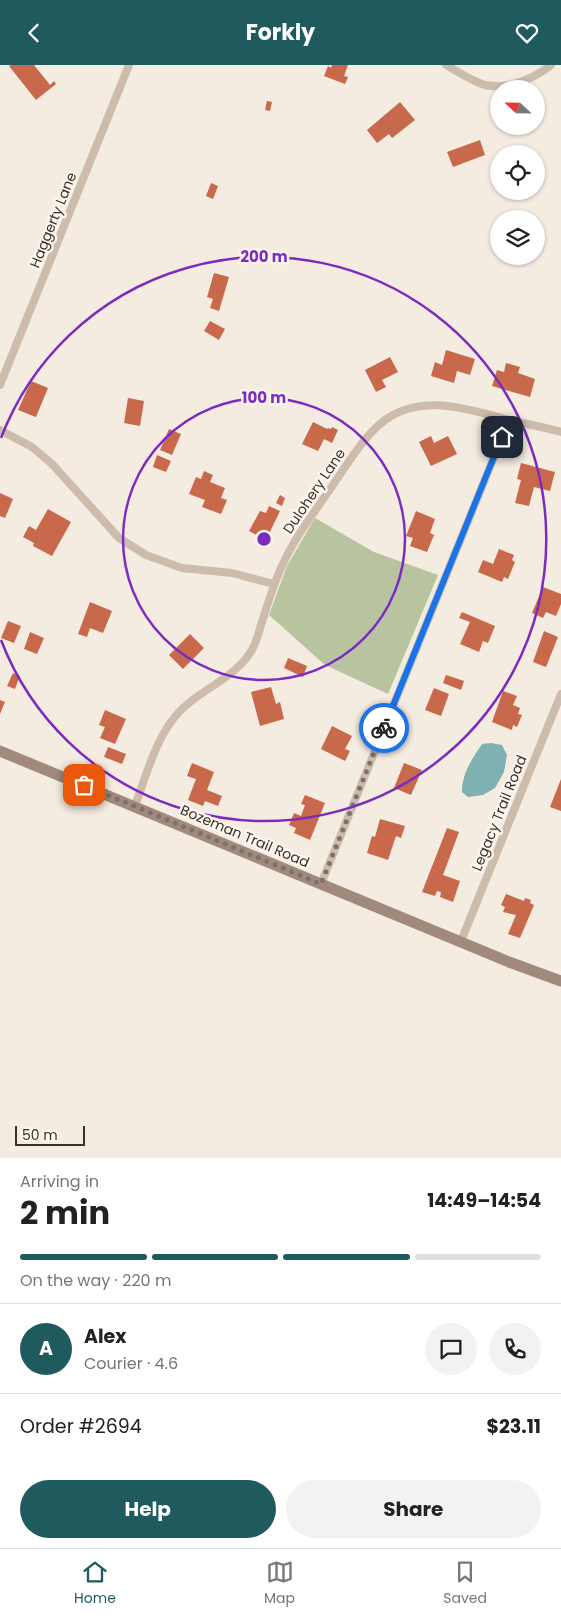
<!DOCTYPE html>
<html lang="en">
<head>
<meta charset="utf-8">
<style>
	:root { --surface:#fff; --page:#f2f2f2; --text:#222; --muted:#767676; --line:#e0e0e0; --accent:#1f5a5e }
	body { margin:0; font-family:Poppins,sans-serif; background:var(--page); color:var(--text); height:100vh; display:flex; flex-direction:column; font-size:19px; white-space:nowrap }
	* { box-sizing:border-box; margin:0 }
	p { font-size:16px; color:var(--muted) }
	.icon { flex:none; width:28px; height:28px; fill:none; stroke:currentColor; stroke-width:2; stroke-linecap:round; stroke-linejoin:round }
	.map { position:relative; height:1093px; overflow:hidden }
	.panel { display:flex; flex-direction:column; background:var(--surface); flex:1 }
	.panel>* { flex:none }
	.needle { width:32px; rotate:292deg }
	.buttons { position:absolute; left:490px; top:15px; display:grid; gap:10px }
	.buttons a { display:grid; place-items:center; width:55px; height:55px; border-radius:50%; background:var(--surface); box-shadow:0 1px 4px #0004; font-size:25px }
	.scale { position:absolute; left:15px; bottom:12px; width:70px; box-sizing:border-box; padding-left:5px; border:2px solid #3b302b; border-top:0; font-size:14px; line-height:18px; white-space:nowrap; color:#3b302b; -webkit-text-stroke:4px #fbf5ee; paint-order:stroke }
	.pin { position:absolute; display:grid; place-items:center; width:42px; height:42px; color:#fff; margin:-21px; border-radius:10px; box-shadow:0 2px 8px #0006 }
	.courier { position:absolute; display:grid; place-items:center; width:50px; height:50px; margin:-25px; border:4px solid #1a73e8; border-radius:50%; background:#fff; color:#222; box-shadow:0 1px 6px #0007 }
	.summary em { font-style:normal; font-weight:700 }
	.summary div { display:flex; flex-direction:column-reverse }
	.summary { display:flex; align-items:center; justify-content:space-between; height:85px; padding:0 20px }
	h1 { font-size:32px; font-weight:700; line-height:38px }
	.bar { display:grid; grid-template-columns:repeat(4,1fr); gap:8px 5px; align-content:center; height:60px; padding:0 20px }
	.bar i { height:6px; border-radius:4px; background:var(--line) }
	.bar .selected { background:var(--accent) }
	.bar p { grid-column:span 4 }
	.line { display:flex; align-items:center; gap:12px; padding:0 20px; border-top:1px solid var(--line) }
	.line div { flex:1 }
	.round { display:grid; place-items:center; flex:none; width:52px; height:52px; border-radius:26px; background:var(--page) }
	.cta { display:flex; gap:10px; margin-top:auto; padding:10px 20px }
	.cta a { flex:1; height:58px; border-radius:30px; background:var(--accent); color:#fff; font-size:20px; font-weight:700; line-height:58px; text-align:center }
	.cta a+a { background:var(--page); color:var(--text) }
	header { display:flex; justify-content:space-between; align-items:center; height:65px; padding:0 20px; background:var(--accent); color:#fff; font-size:22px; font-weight:700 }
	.tabs { display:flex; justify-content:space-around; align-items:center; height:70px; border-top:1px solid var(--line); background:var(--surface); font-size:14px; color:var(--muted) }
	.tabs a { display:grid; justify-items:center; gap:2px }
	.tabs .selected { color:var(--accent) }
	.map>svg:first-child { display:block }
	.green { fill:#b8c4a0 }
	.water { fill:#7fb0b2 }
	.building { fill:#c8694b }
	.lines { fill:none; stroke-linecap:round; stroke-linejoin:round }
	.street { stroke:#cdbbac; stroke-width:8 }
	.secondary { stroke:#a18a7d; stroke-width:11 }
	.done { stroke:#7c716b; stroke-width:5; stroke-dasharray:0 9 }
	.route { stroke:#1a73e8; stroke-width:6 }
	.ring { fill:none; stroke:#7b2cbf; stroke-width:2.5 }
	.labels { text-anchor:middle; stroke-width:5; stroke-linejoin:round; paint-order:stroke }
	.street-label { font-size:14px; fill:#3b302b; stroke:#fbf5ee }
	.centre { fill:#7b2cbf; stroke:#fbf5ee; stroke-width:2.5 }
	.ring-label { font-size:15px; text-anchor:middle; font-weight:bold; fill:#7b2cbf; stroke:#fbf5ee; stroke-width:5; stroke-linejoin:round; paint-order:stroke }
</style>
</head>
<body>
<header><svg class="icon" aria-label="back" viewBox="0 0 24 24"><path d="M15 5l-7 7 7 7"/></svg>Forkly<svg class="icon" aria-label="heart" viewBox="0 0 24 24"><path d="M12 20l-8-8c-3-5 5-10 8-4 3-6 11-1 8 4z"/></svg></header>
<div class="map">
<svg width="561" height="1093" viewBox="0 0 561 1093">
	<rect width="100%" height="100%" fill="#f4ebe1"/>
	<!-- green -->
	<path class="green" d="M315 453 374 487 438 510 388 629 325 600 269 550 287 501Z"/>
	<!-- water -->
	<path class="water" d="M491 678 502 680 507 690 504 707 495 723 483 730 468 732 462 727C462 708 472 694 482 679Z"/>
	<!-- building -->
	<g class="building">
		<path d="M11 0H34L50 20 54 16 56 19 36 35 9 1Z"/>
		<path d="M332 0H348L344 11 348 12 345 19 324 11 328 1 331 3Z"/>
		<path d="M267 36 272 37 270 46 265 45Z"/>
		<path d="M400 37 415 55 392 73 389 69 377 78 367 65Z"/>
		<path d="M480 75 485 90 453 102 447 87Z"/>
		<path d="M211 118 218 121 213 134 206 131Z"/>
		<path d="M214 208 229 212 219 246 210 243 213 234 207 232Z"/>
		<path d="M210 256 225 264 219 275 204 266Z"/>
		<path d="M446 285 475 294 470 310 457 306 454 318 431 311 435 297 442 300Z"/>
		<path d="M390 292 398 307 382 315 386 322 376 327 365 305Z"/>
		<path d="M506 298 520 302 518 308 535 314 530 332 492 321 497 305 504 307Z"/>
		<path d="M31 316 48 323 36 352 18 345Z"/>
		<path d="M128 333 144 336 140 361 124 358Z"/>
		<path d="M313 357 327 364 328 363 331 364 332 362 338 365 332 378 324 374 318 386 302 379Z"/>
		<path d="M169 364 181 369 172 390 160 385Z"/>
		<path d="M431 371 434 378 448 371 457 389 431 401 419 377Z"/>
		<path d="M157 390 171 396 166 407 153 402Z"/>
		<path d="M521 398 555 407 550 426 534 422 529 441 515 438 521 415 517 414Z"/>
		<path d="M204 406 213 410 210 417 225 423 221 433 227 435 221 449 202 442 205 435 189 429 196 412 201 414Z"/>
		<path d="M0 428 13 434 5 453 0 451Z"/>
		<path d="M280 430 285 433 282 441 276 438Z"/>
		<path d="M269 441 280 446 266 475 249 466 260 446 266 448Z"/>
		<path d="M48 444 71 457 52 491 33 481 34 478 23 472 29 461 36 465Z"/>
		<path d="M416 446 435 454 430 468 434 470 427 487 410 481 413 473 406 471Z"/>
		<path d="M499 484 514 490 512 495 515 497 508 514 504 512 502 517 478 507 483 495 493 499Z"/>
		<path d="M543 522 561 529V539L556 551 546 547 543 553 532 548Z"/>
		<path d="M90 537 112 546 103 568 90 563 87 572 78 569Z"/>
		<path d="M462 547 495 561 488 578 483 576 479 587 460 579 470 557 459 553Z"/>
		<path d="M8 556 21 561 14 578 1 573Z"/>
		<path d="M544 566 558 572 546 602 533 597Z"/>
		<path d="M30 567 44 573 37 589 24 584Z"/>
		<path d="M190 569 204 583 183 604 169 590Z"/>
		<path d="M288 593 307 601 303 612 284 603Z"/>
		<path d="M13 608 20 611 15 624 7 621Z"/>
		<path d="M446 610 464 616 461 625 443 618Z"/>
		<path d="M271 622 276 639 280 637 284 654 260 661 251 627Z"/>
		<path d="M434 623 449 629 441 651 425 645Z"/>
		<path d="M503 626 517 631 513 640 520 643 518 649 522 650 517 662 513 660 512 665 492 657Z"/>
		<path d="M0 635 5 637 0 649Z"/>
		<path d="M105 645 126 654 115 679 100 673 105 662 99 660Z"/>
		<path d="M332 661 352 671 345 684 350 686 345 696 321 684Z"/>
		<path d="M108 682 126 689 122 699 104 692Z"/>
		<path d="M192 698 214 707 207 725 222 731 218 741 205 736 203 741 188 735 196 714 187 711Z"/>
		<path d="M404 698 422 705 411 730 394 723Z"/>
		<path d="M561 714V746L550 742Z"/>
		<path d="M305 730 325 738 310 775 294 768 296 763 289 760 294 748 301 751 305 740 301 739Z"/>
		<path d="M380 754 405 761 401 773 396 771 388 795 367 788 372 771 375 772Z"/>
		<path d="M447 763 459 767 443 810 460 816 453 837 440 832 441 827 437 826 435 831 422 827Z"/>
		<path d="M506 829 524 836 525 833 531 835 530 838 534 840 520 873 508 869 516 850 503 847 505 842 501 840Z"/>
	</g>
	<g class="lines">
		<!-- street -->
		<g class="street">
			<path d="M446 0C459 7 471 16 485 20 508 25 533 14 551 0"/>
			<path d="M0 320 129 0"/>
			<path d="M0 365 32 382 52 399 119 473 146 490 182 503 232 508 274 519"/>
			<path d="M135 741C146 711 157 669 180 646 201 624 233 614 250 588 256 580 258 570 261 560 267 541 273 521 281 503 295 471 316 445 335 417 350 395 364 371 385 355 422 328 469 344 509 355 526 359 544 362 561 367"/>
			<path d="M321 819 509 355"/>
			<path d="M461 876 561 629"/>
		</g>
		<!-- secondary -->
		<path class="secondary" d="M0 686 509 897 561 916"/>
	</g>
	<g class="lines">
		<!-- done -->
		<path class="done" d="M84 720 321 819 384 663"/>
		<!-- route -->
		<path class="route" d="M384 663 502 372"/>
	</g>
	<!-- distance rings -->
	<g class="ring">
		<circle cx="264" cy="474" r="141"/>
		<path d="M1 373A282 282 0 1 1 1 575"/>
	</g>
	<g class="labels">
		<!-- street labels -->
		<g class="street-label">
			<text transform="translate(53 155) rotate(-68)" y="5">Haggerty Lane</text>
			<text transform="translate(314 426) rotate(-56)" y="5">Dulohery Lane</text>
			<text transform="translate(499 748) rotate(-68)" y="5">Legacy Trail Road</text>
			<text transform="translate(245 771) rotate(23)" y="5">Bozeman Trail Road</text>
		</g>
	</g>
	<circle cx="264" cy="474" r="8" class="centre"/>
	<g class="ring-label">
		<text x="264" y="197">200 m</text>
		<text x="264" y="338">100 m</text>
	</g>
</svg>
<div class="buttons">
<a><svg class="needle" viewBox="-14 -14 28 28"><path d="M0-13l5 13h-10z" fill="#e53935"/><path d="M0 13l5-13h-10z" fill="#767676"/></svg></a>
<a><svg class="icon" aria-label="locate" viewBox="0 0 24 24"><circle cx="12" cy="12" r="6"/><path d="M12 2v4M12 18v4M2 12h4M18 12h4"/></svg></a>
<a><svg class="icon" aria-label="layers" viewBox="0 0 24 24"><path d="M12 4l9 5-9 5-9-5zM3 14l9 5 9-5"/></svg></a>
</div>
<div class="scale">50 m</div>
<div class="pin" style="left:84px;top:720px;background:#ea580c"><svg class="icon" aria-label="bag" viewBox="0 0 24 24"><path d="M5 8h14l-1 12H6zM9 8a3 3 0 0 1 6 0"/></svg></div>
<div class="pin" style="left:502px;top:372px;background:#1f2937"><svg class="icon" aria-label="home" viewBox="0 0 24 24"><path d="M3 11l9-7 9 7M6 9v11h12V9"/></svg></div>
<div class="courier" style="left:384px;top:663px"><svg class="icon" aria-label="bike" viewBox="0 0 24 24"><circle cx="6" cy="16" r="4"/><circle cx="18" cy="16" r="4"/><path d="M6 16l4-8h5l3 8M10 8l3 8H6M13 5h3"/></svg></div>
</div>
<section class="panel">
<div class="summary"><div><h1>2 min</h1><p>Arriving in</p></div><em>14:49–14:54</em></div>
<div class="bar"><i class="selected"></i><i class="selected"></i><i class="selected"></i><i></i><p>On the way · 220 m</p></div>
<div class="line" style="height:90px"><b class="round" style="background:var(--accent);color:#fff">A</b><div><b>Alex</b><p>Courier · 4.6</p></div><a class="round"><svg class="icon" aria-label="chat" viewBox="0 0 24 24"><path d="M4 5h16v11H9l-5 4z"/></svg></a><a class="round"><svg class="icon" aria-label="phone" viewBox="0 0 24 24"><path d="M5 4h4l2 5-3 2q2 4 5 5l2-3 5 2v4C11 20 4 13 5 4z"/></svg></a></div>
<div class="line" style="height:65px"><div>Order #2694</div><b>$23.11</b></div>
<div class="cta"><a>Help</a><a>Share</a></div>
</section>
<nav class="tabs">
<a class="selected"><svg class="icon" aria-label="home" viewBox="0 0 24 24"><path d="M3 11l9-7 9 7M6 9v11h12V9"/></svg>Home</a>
<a><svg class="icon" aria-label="map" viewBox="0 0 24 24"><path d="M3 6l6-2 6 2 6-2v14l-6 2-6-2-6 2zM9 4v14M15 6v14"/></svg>Map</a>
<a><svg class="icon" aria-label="saved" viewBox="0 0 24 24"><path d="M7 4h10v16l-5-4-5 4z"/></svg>Saved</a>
</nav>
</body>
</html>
